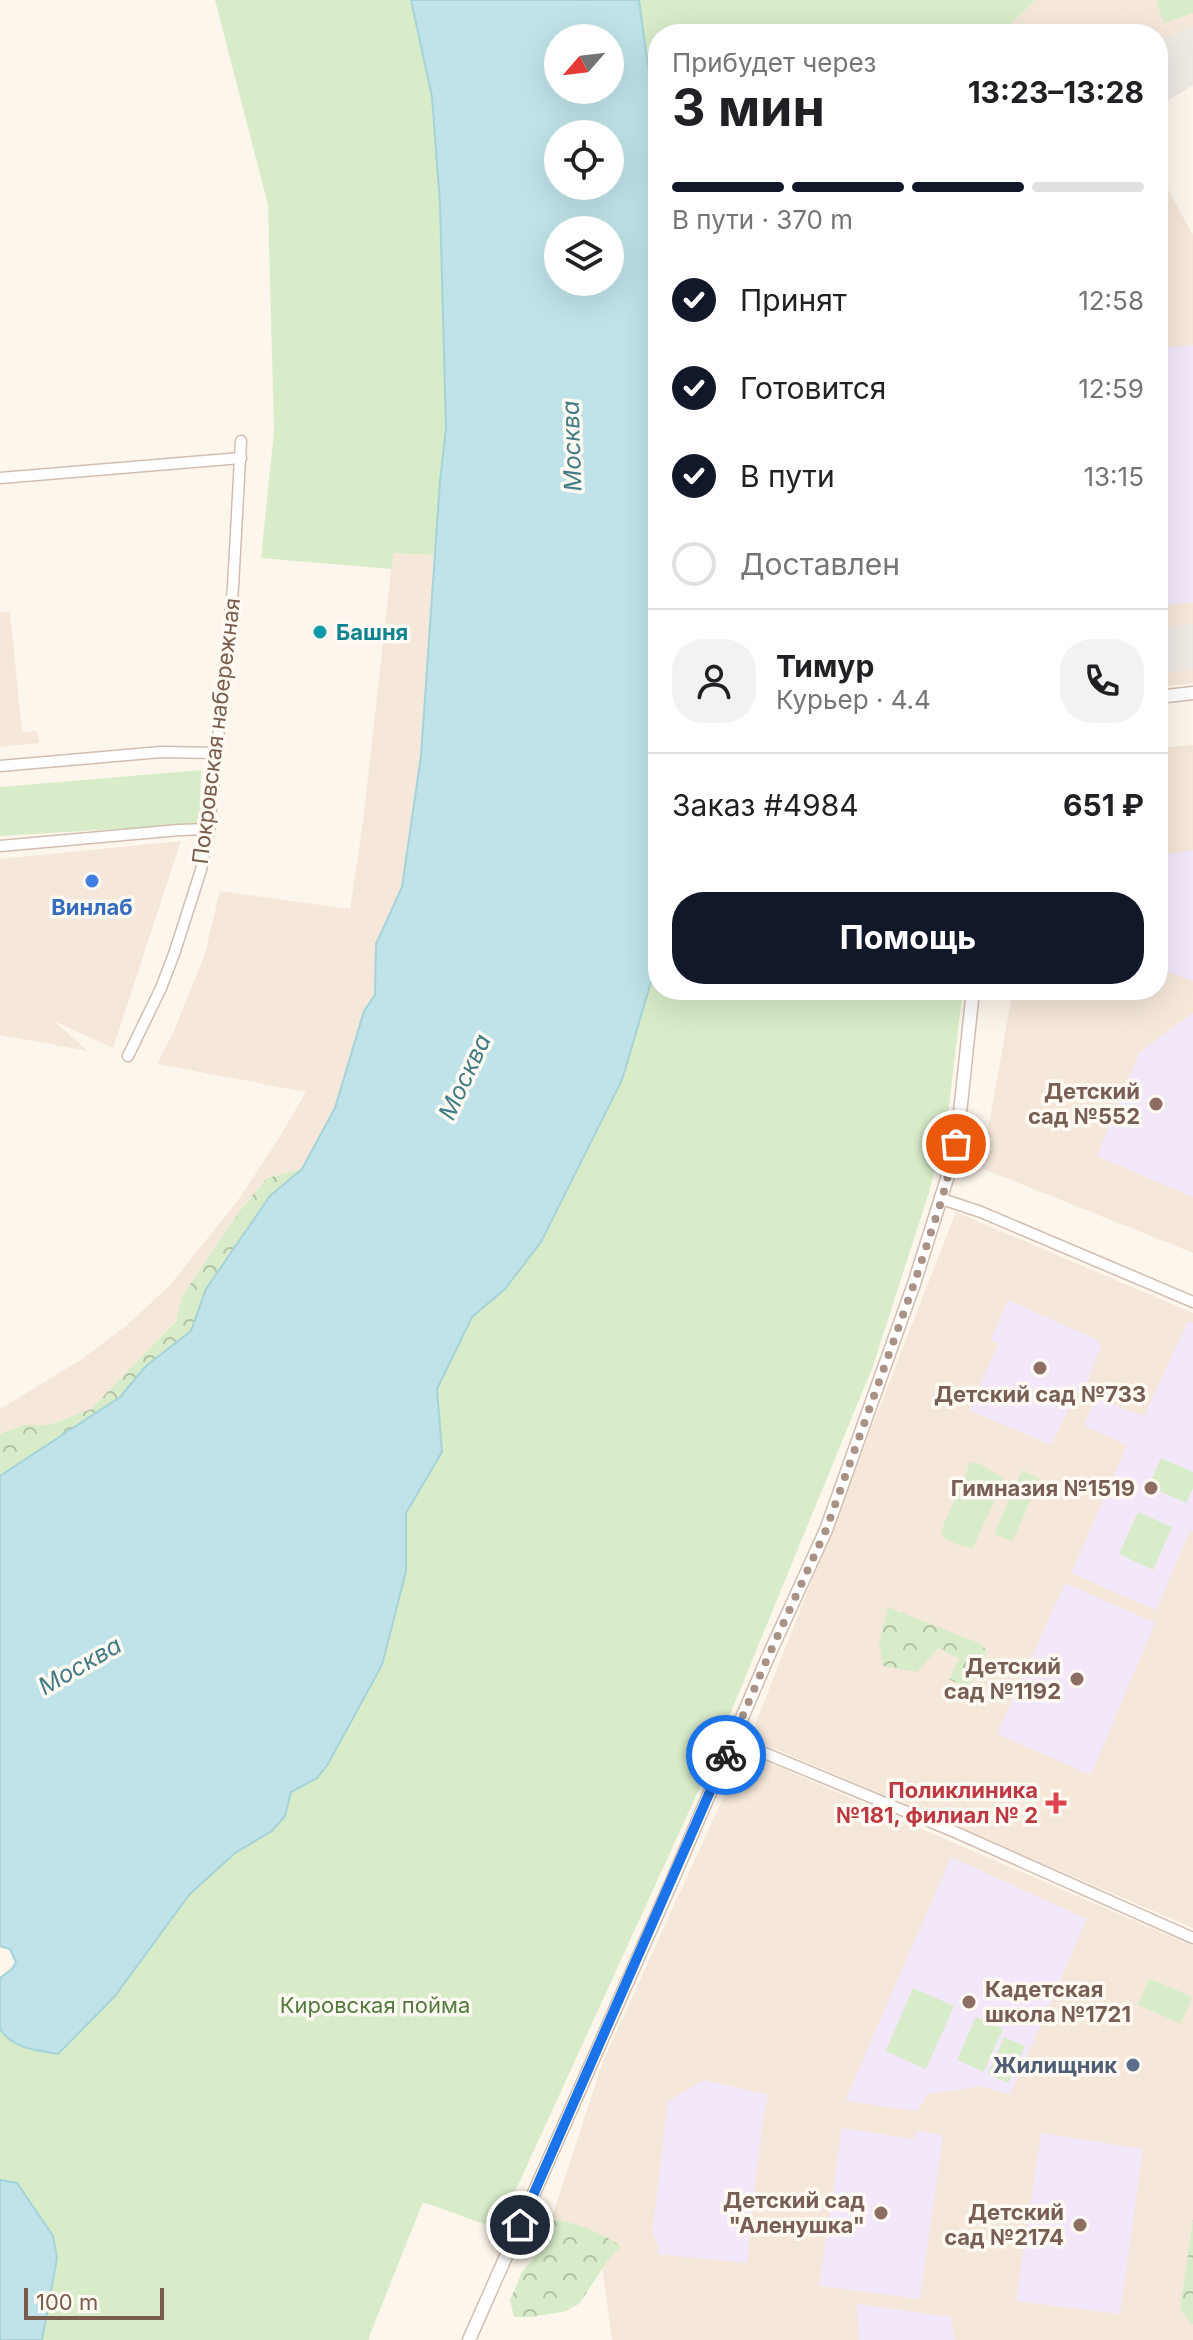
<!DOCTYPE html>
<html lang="ru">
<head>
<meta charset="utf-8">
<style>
	:root { --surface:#fff; --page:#f2f2f2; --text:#202124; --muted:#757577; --line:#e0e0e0; --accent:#111827 }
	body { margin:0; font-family:Inter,sans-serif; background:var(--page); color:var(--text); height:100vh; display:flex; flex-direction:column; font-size:30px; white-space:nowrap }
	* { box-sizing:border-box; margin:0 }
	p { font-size:26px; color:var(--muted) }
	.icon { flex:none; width:44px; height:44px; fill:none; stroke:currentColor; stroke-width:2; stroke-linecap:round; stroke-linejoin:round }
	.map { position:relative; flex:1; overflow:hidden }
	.side { position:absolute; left:648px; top:24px; width:520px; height:976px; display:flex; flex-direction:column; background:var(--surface); border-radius:32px; box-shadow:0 8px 32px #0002 }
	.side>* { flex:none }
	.needle { width:52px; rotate:242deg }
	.tools { position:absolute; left:544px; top:24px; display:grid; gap:16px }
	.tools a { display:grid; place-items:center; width:80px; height:80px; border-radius:50%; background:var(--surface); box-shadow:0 8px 32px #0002; font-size:40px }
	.scale { position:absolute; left:24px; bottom:20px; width:140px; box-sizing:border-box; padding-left:8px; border:4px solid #7a5c4d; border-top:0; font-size:22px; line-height:28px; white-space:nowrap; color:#7a5c4d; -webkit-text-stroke:6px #fffaf3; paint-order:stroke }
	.pin { position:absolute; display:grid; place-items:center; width:68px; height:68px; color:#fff; margin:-34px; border:4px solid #fff; border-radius:50%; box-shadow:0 2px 8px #0007 }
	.courier { position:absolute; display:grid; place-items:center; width:80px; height:80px; margin:-40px; border:6px solid #1a73e8; border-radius:50%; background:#fff; color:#222; box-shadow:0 2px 10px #0007 }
	.head em { font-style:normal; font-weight:700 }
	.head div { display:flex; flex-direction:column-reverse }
	.head { display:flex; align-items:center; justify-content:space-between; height:136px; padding:0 24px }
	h1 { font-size:52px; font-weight:700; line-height:60px }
	.bar { display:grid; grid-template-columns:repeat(4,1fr); gap:12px 8px; align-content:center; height:96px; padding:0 24px }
	.bar i { height:10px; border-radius:6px; background:var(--line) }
	.bar .current { background:var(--accent) }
	.bar p { grid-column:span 4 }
	.line { display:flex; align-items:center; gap:20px; padding:0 24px; border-top:2px solid var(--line) }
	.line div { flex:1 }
	.round { display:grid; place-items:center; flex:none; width:84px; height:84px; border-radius:32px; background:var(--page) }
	ol { padding:0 24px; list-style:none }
	li { display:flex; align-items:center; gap:24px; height:88px }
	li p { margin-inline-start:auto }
	li .icon { padding:8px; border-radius:50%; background:var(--accent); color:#fff; stroke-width:4 }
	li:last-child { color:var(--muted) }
	li i { width:44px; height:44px; border:4px solid var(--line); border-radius:50% }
	.primary-button { display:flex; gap:16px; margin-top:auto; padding:16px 24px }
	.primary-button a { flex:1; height:92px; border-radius:32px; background:var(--accent); color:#fff; font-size:32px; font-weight:700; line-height:92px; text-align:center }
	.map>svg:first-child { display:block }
	.residential { fill:#f5e8da }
	.industrial { fill:#efe9e4 }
	.education { fill:#f3e8fa }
	.forest { fill:url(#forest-crowns) }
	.park { fill:#d8ecc9 }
	.water { fill:#bfe3e8; stroke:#a5d3da; stroke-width:2; fill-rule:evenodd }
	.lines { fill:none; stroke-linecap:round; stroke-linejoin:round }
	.minor-casing { stroke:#d1beb0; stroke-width:13 }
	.tertiary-casing { stroke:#d1beb0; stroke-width:15 }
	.minor { stroke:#fff; stroke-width:10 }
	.tertiary { stroke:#fff; stroke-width:12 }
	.done { stroke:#a89285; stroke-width:8; stroke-dasharray:0 14.4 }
	.route { stroke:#1a73e8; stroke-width:10 }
	.culture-dot { fill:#0f9aa8; stroke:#fffaf3; stroke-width:3 }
	.shop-dot { fill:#3f7fe0; stroke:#fffaf3; stroke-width:3 }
	.education-dot { fill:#8d6e63; stroke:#fffaf3; stroke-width:3 }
	.health-dot { fill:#e0444e; stroke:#fffaf3; stroke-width:3 }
	.service-dot { fill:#5c6f8a; stroke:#fffaf3; stroke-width:3 }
	.labels { text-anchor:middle; stroke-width:7; stroke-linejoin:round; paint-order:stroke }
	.culture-label { font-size:22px; font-weight:bold; fill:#0d838f; stroke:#fffaf3; text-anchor:start }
	.street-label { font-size:22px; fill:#7a5c4d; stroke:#fffaf3 }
	.shop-label { font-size:22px; font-weight:bold; fill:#366cbe; stroke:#fffaf3 }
	.education-label { font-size:22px; font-weight:bold; fill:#785e54; stroke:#fffaf3; text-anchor:end }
	.health-label { font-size:22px; font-weight:bold; fill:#be3a42; stroke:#fffaf3; text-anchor:end }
	.park-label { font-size:22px; fill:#537a41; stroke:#fffaf3 }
	.service-label { font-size:22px; font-weight:bold; fill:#4e5e75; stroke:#fffaf3; text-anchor:end }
	.water-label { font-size:24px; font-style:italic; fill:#437c86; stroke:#fffaf3 }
</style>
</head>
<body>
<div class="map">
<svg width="1193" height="2340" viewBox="0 0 1193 2340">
	<defs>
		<pattern id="forest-crowns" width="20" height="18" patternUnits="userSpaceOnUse" patternTransform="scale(2)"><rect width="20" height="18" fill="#d8ecc9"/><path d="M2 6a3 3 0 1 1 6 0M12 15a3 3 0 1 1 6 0" fill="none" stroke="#b4c2a5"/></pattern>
	</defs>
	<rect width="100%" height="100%" fill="#fdf6ec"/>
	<!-- residential -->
	<g class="residential">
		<path d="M1035 0H1193V26L1158 41V34H1000Z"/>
		<path d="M1158 172 1193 235V683L1158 687Z"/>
		<path d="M393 553 435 555 421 756 402 887 376 944 375 995 364 1011 335 1108 301 1169 267 1178 242 1208 182 1296 176 1321 91 1409 49 1425H23L0 1434V1409L79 1361 126 1326 170 1285 239 1199 279 1138 306 1092 157 1064 173 1033 204 957 220 891 350 909 363 822Z"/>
		<path d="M10 611 22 732 37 731 39 743 0 747V612Z"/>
		<path d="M1193 745V1253L981 1168 1013 990H1158V748Z"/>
		<path d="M181 841 113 1048 54 1021 88 1051 0 1035V859Z"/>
		<path d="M956 1212 1193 1313V1928L750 1738Z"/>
		<path d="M744 1752 1193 1946V2340H612L600 2252 551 2220 603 2061Z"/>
	</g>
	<!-- industrial -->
	<g class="industrial">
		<path d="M1193 26V85L1158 107V41Z"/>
		<path d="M1193 624V670L1168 672 1164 627Z"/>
	</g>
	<!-- education -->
	<g class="education">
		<path d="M1193 345V602L1158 606V348Z"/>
		<path d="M1193 850V981L1161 969 1158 856Z"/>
		<path d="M1193 1013V1197L1097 1156 1139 1053Z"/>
		<path d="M1008 1300 1097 1340 1101 1346 1084 1390 1078 1391 1051 1445 969 1410 998 1344 991 1339Z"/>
		<path d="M1188 1321 1193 1323V1531H1190L1156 1610 1071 1573 1127 1445 1087 1427 1085 1423 1095 1398 1144 1416Z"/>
		<path d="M1065 1583 1155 1623 1091 1775 997 1734Z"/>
		<path d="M951 1857 1087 1919 1010 2095 982 2086 928 2094 917 2111 845 2101Z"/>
		<path d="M704 2080 768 2095 764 2113 753 2200 747 2263 658 2254V2244L652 2234 668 2101Z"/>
		<path d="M842 2128 914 2139 917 2130 943 2136 920 2299 819 2286Z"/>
		<path d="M1041 2133 1143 2149 1120 2314 1016 2301Z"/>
		<path d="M857 2304 951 2317 955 2340H859Z"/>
	</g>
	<!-- forest -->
	<g class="forest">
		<path d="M301 1169 270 1196 206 1289 191 1331 146 1366 120 1397 0 1476V1434L23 1425H49L91 1409 176 1321 182 1296 242 1208 267 1178Z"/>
		<path d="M888 1607 981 1644 986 1650 985 1664 967 1689 949 1679 959 1659 938 1648 917 1672 883 1666 879 1642Z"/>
		<path d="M547 2219C574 2221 598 2231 621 2246L608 2260 579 2304 563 2312 530 2317H514L510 2300 522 2272 547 2243Z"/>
		<path d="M1193 2219V2325L1180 2309Z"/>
	</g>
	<!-- park -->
	<g class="park">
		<path d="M215 0H411L432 97 440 204 446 428 435 555 394 553 391 569 261 558 274 431 268 205Z"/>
		<path d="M639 0H1035L1000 34H658V139Z"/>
		<path d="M1158 0H1193V13L1165 23 1156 3Z"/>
		<path d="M201 770 200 824 0 836V787Z"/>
		<path d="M658 946V990H963L948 1114 930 1189 873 1366 701 1785 498 2229 423 2202 368 2340H42L57 2258 53 2236 17 2183 0 2180V2029L4 2035 115 1996 189 1895 235 1853 272 1831 285 1816 291 1792 317 1778 406 1571V1513L441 1452 437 1389 472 1317 505 1289 541 1242 622 1080 656 965Z"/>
		<path d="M1161 1458 1193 1472V1488L1186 1503 1149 1486Z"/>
		<path d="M970 1463H978L1002 1477V1485L972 1549 946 1540 941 1531Z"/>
		<path d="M1022 1470 1040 1479 1012 1542 994 1534Z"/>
		<path d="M1138 1512 1172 1527 1153 1570 1119 1554Z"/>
		<path d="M1149 1978 1192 1997 1181 2024 1138 2005Z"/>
		<path d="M913 1988 954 2006 926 2069 886 2051Z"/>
		<path d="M976 2017 1003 2029 984 2072 957 2060Z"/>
		<path d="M1004 2037 1025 2046 1008 2083 988 2074Z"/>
	</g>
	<!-- water -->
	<g class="water">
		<path d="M411 0H639L658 139V946L656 965 622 1080 541 1242 505 1289 472 1317 437 1389 442 1452 406 1513V1571L382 1665 328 1764 317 1778 291 1792 285 1816 272 1831 235 1853 189 1895 115 1996 58 2054C36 2050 13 2049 0 2029V1978L12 1969 16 1962 10 1949 0 1946V1476L120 1397 146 1366 191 1331 206 1289 270 1196 302 1169 335 1108 364 1011 375 995 376 944 402 887 421 756 440 481 446 428 440 204 432 97ZM558 38H610V90H558ZM558 134H610V186H558ZM558 230H610V282H558Z"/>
		<path d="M0 2180 17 2183 53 2236 57 2258 42 2340H0Z"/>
	</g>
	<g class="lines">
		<defs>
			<g id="minor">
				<path d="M0 478 241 458"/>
				<path d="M0 766 161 752 216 753"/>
				<path d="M0 846 179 830 209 829"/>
				<path d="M128 1056 161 988 174 954 201 870 209 829 233 587 241 441"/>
				<path d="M942 1199 981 1212 1193 1302"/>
				<path d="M733 1740 955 1832 1193 1938"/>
			</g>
			<g id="tertiary">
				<path d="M1158 697 1193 693"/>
				<path d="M469 2340 672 1881 768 1657 826 1530 914 1284 950 1169 960 1113 973 990"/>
			</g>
		</defs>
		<!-- minor casing -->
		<use href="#minor" class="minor-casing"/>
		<!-- tertiary casing -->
		<use href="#tertiary" class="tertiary-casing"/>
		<!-- minor -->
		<use href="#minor" class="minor"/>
		<!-- tertiary -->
		<use href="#tertiary" class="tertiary"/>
	</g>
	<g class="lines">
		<!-- done -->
		<path class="done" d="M726 1755 768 1657 826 1530 914 1284 942 1199 956 1144"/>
		<!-- route -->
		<path class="route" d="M520 2225 726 1755"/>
	</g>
	<!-- markers -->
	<circle class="culture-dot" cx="320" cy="632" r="8"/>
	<circle class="shop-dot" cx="92" cy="881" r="8"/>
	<g class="education-dot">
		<circle cx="1156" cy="1104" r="8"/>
		<circle cx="1040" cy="1368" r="8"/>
		<circle cx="1151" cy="1488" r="8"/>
		<circle cx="1077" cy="1679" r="8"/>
		<circle cx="969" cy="2002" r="8"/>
		<circle cx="881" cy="2213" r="8"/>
		<circle cx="1080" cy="2225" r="8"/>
	</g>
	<path class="health-dot" d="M1052 1791h8v8h8v8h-8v8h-8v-8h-8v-8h8z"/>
	<circle class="service-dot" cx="1133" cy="2065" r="8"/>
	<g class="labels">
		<!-- culture labels -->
		<g class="culture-label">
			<text x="336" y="640">Башня</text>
		</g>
		<!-- street labels -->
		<g class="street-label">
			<text transform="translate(216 731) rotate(-83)" y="8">Покровская набережная</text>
		</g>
		<!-- shop labels -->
		<g class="shop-label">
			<text x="92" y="915">Винлаб</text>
		</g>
		<!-- education labels -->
		<g class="education-label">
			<text x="1140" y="1099">Детский<tspan x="1140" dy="25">сад №552</tspan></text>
			<text x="1040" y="1402" text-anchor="middle">Детский сад №733</text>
			<text x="1135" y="1496">Гимназия №1519</text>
			<text x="1061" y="1674">Детский<tspan x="1061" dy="25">сад №1192</tspan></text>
			<text x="985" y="1997" text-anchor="start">Кадетская<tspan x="985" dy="25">школа №1721</tspan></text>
			<text x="865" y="2208">Детский сад<tspan x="865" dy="25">"Аленушка"</tspan></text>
			<text x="1064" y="2220">Детский<tspan x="1064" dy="25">сад №2174</tspan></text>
		</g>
		<!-- health labels -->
		<g class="health-label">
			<text x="1038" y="1798">Поликлиника<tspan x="1038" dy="25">№181, филиал № 2</tspan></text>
		</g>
		<!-- park labels -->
		<g class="park-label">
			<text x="375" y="2013">Кировская пойма</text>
		</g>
		<!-- service labels -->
		<g class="service-label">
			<text x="1117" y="2073">Жилищник</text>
		</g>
		<!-- water labels -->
		<g class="water-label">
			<text transform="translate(572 446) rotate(-92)" y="8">Москва</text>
			<text transform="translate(465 1077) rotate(-65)" y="8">Москва</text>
			<text transform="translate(80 1666) rotate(-30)" y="8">Москва</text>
		</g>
	</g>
</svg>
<div class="tools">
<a><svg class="needle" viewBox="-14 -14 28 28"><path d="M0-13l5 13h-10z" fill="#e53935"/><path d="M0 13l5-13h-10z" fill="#757577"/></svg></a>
<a><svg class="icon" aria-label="locate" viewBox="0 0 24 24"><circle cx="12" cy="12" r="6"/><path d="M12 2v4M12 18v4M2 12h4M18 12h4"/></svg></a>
<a><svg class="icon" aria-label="layers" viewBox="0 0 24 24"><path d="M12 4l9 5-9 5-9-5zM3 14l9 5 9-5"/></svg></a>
</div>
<div class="scale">100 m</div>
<div class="pin" style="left:956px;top:1144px;background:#ea580c"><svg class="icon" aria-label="bag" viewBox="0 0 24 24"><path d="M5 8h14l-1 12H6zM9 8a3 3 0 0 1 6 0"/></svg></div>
<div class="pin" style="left:520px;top:2225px;background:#1f2937"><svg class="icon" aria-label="home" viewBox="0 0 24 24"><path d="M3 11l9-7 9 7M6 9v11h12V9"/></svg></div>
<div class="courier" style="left:726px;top:1755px"><svg class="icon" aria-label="bike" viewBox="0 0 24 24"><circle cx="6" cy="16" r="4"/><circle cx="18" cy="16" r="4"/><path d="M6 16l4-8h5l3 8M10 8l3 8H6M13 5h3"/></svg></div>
<section class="side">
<div class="head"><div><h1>3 мин</h1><p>Прибудет через</p></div><em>13:23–13:28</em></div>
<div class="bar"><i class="current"></i><i class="current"></i><i class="current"></i><i></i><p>В пути · 370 m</p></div>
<ol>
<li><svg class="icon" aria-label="check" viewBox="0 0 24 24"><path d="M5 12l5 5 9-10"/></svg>Принят<p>12:58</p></li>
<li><svg class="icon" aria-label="check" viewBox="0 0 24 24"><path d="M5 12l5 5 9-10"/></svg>Готовится<p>12:59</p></li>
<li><svg class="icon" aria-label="check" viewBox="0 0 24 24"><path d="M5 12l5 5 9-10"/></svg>В пути<p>13:15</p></li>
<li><i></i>Доставлен</li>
</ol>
<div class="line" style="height:144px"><a class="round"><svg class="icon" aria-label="person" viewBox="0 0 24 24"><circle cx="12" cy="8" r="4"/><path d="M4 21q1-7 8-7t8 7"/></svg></a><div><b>Тимур</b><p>Курьер · 4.4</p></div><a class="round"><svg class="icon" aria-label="phone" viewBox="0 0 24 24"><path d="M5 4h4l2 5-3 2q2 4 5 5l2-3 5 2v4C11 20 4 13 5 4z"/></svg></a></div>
<div class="line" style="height:104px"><div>Заказ #4984</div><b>651 ₽</b></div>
<div class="primary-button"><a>Помощь</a></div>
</section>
</div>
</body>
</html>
